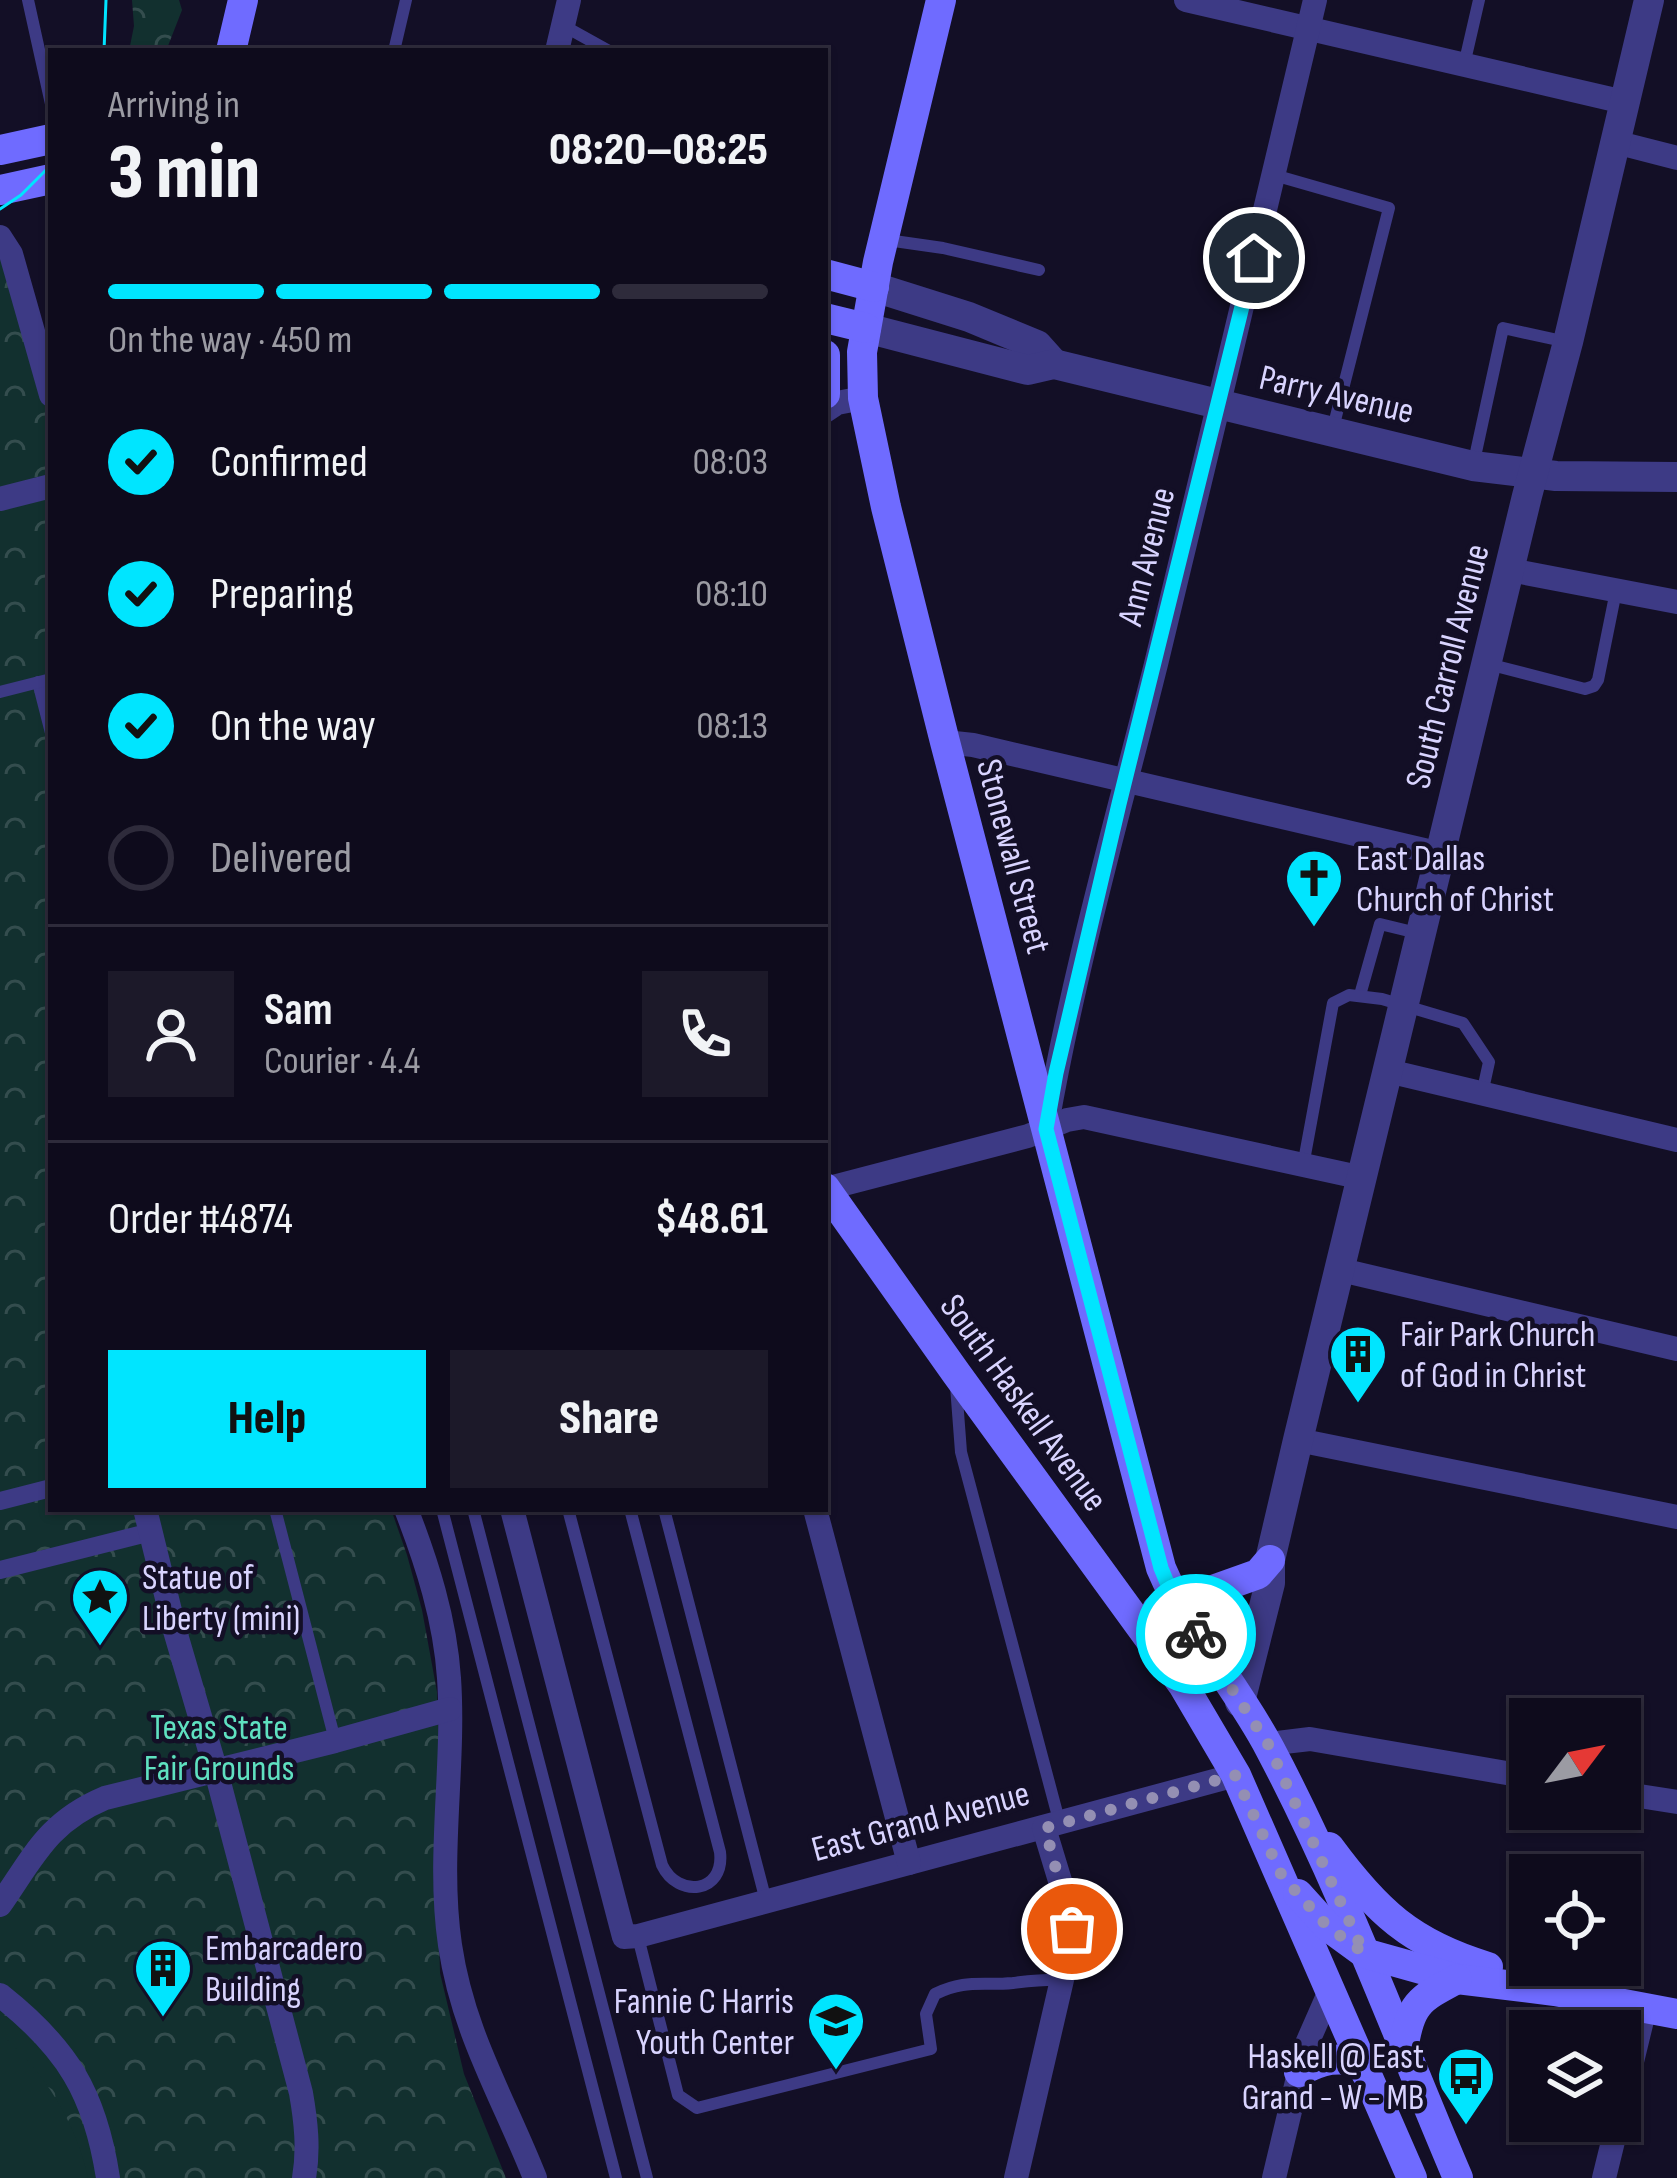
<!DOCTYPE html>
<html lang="en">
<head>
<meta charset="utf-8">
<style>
	:root { --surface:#0e0b1c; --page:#1c1929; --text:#f1f3f6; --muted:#9b9ba3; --line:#2e2b3b; --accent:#00e5ff }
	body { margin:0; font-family:"Sofia Sans Condensed",sans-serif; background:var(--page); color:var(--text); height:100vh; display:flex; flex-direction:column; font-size:45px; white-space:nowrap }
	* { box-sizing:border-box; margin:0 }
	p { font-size:39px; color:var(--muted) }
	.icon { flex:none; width:66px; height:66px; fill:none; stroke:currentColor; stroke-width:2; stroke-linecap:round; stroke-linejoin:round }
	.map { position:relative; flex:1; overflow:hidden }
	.drawer { position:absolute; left:48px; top:48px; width:780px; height:1464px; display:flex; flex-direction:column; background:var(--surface); border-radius:0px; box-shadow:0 3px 9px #0004,0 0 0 3px var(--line) }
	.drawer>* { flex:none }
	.needle { width:78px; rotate:58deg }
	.buttons { position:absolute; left:1509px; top:1698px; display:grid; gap:24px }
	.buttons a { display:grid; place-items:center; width:132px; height:132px; border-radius:0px; background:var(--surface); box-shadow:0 3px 9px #0004,0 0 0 3px var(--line); font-size:60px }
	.pin { position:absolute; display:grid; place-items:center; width:102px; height:102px; color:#fff; margin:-51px; border:6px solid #fff; border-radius:50%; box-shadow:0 3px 12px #0007 }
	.courier { position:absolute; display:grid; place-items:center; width:120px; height:120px; margin:-60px; border:9px solid #00e5ff; border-radius:50%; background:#fff; color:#222; box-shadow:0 3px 15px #0007 }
	.summary em { font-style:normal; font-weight:800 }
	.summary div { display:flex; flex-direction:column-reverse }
	.summary { display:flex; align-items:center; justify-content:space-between; height:204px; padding:0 60px }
	h1 { font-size:78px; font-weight:800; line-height:90px }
	.bar { display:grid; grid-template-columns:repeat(4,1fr); gap:18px 12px; align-content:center; height:144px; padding:0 60px }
	.bar i { height:15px; border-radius:9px; background:var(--line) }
	.bar .active { background:var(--accent) }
	.bar p { grid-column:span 4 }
	.line { display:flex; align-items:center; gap:30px; padding:0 60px; border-top:3px solid var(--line) }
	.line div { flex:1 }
	.round { display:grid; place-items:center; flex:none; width:126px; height:126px; border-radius:0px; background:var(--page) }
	ol { padding:0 60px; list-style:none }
	li { display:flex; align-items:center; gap:36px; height:132px }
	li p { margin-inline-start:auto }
	li .icon { padding:12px; border-radius:50%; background:var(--accent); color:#111; stroke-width:4 }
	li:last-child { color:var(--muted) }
	li i { width:66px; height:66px; border:6px solid var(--line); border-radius:50% }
	.primary-button { display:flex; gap:24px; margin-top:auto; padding:24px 60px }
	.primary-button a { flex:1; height:138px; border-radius:0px; background:var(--accent); color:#111; font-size:48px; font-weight:800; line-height:138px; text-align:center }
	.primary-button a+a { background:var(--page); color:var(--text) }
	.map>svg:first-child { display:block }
	.forest { fill:url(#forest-crowns) }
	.pitch { fill:#12302f }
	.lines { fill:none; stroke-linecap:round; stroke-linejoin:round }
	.service { stroke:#3d3a85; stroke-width:12 }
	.pedestrian { stroke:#3d3a85; stroke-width:18 }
	.minor { stroke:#3d3a85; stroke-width:24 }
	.tertiary { stroke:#3d3a85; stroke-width:30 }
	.secondary { stroke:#6f6bff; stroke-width:30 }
	.tram { stroke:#00e5ff; stroke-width:3 }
	.done { stroke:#948fb3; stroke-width:12; stroke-dasharray:0 21.6 }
	.route { stroke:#00e5ff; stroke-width:15 }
	.labels { text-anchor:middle; stroke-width:9; stroke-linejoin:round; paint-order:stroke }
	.street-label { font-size:36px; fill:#d9d4ff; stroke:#130f26 }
	.poi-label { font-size:36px; fill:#d9d4ff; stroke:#130f26; text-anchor:start }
	.park-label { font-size:36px; fill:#5fe0c0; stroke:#130f26 }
</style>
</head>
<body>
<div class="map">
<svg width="1677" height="2178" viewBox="0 0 1677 2178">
	<defs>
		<pattern id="forest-crowns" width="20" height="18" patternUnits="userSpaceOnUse" patternTransform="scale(3)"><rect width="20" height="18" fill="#12302f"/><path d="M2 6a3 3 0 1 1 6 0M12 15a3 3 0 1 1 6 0" fill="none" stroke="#344d4e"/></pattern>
	</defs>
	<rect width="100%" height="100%" fill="#130f26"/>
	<!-- forest -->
	<g class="forest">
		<path d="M132 0H179L182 10 166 51H129L134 26Z"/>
		<path d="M3 259 51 426V1509H391L407 1555 422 1610 437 1692 439 1746 436 1840 440 1973 464 2074 506 2178H0V260Z"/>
	</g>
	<!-- pitch -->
	<path class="pitch" d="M0 2034C44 2070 76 2123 88 2178H0Z"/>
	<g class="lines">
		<!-- service -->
		<g class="service">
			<path d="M28 0 51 104"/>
			<path d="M564 26 609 51"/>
			<path d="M394 51 406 0"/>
			<path d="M1464 65 1479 0"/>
			<path d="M1274 175 1389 208 1332 432"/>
			<path d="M887 240 943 248 1039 270"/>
			<path d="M1473 466 1503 328 1567 342"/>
			<path d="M1488 664 1585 689 1594 686 1598 680 1616 591"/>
			<path d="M38 682 51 733"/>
			<path d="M0 692 51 679"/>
			<path d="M1360 995 1380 924 1417 933"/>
			<path d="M51 1144V1165"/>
			<path d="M1303 1166 1333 1003 1349 995 1382 999 1463 1023 1489 1062 1482 1094"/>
			<path d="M956 1386 961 1452 1060 1824"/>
			<path d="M275 1509 335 1740"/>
			<path d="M442 1509 616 2178"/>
			<path d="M473 1509 647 2178"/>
			<path d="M568 1509 662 1865C678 1899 725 1893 720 1852L630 1509"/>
			<path d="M664 1509 766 1901"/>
			<path d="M638 1937 678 2095 697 2108 931 2049 926 2014 935 1994C966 1979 981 1986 1013 1983 1030 1981 1045 1979 1063 1980"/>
		</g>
		<!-- pedestrian -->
		<g class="pedestrian">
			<path d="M0 1501 51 1488"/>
			<path d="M0 1570 151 1532"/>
		</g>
		<!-- minor -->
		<g class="minor">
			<path d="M1186 0 1624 102"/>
			<path d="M557 51 569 0"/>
			<path d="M1615 142 1677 158"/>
			<path d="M0 237 11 254 51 395"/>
			<path d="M825 411 837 403 863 398"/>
			<path d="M0 499 51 486"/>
			<path d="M1510 570 1677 602"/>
			<path d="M945 742 973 745 1441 854"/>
			<path d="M1388 1071 1677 1140"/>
			<path d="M1047 1124C1074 969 1118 816 1156 664 1210 443 1262 221 1315 0"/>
			<path d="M825 1189 1028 1136 1067 1120 1084 1117 1363 1178"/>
			<path d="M1341 1270 1677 1349"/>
			<path d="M1298 1440 1677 1517"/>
			<path d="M145 1509 175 1631 216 1771 301 2093C306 2122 309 2149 304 2178"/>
			<path d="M406 1509C427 1563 445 1619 449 1678 455 1766 437 1857 450 1945 463 2033 503 2097 535 2178"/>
			<path d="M512 1509 624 1937 638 1936 1236 1775"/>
			<path d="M815 1509 909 1863"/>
			<path d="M1268 1744 1310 1739 1530 1777"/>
			<path d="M1620 1793 1677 1802"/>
			<path d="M0 1905C34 1856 48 1822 105 1798L335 1741 450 1709"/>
			<path d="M0 1995C67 2048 95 2093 108 2178"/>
			<path d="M1620 2111 1645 2008"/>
			<path d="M1016 2178 1071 1941V1917L1044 1828"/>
			<path d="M1274 2178 1305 2048 1330 1991"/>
			<path d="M1604 2178 1618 2121"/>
		</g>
		<!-- tertiary -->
		<g class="tertiary">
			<path d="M874 287 969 317 1037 345 1054 364"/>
			<path d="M866 328 1028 370 1054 364 1473 466 1556 476 1677 477"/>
			<path d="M1240 1702 1270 1583V1560L1298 1440 1527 496 1568 342 1649 0"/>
		</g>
		<!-- secondary -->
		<g class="secondary">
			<path d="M941 0 878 262 862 352 863 398 886 507 945 742 1161 1568C1189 1634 1237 1686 1270 1749 1343 1887 1397 2035 1458 2178"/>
			<path d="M231 51 243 0"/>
			<path d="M0 150 51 139"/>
			<path d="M0 190 51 179"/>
			<path d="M825 274 874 287"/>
			<path d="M825 318 866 328"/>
			<path d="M825 355V394"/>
			<path d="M825 1188 956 1373 1183 1685 1236 1775 1412 2178"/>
			<path d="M1157 1610 1258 1574 1270 1560"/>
			<path d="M1329 1847C1376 1911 1411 1944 1488 1967"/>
			<path d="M1298 1894 1327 1926 1364 1953 1457 1979 1555 1991 1677 2014"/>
			<path d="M1403 2049C1411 2004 1417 2000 1457 1979"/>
			<path d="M1299 2072C1323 2059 1337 2056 1364 2063"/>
		</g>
		<!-- tram -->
		<g class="tram">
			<path d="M104 51 106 0"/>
			<path d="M0 209 21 195 51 165"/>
		</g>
	</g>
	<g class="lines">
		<!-- done -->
		<path class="done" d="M1072 1929 1045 1828 1235 1775 1282 1876 1327 1926 1364 1953 1268 1744 1196 1634"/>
		<!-- route -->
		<path class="route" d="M1196 1634 1175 1602 1161 1568 1046 1129 1056 1073 1119 804 1254 258"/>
	</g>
	<!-- icons -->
	<defs>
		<symbol id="church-pin" viewBox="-11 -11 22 30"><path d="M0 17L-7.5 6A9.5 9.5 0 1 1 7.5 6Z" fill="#00e5ff" stroke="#130f26"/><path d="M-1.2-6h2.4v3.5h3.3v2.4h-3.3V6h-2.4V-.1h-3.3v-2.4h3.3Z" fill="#111"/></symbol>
		<symbol id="building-pin" viewBox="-11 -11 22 30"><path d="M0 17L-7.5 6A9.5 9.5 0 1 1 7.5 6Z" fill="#00e5ff" stroke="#130f26"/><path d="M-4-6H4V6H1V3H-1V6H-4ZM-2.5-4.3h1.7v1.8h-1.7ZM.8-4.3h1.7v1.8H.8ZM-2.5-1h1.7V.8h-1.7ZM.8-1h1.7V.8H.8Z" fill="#111"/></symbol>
		<symbol id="sight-pin" viewBox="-11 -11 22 30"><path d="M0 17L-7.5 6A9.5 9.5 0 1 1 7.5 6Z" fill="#00e5ff" stroke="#130f26"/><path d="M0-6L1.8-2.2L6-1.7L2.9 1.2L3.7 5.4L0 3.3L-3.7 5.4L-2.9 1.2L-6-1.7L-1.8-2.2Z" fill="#111"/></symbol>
		<symbol id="school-pin" viewBox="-11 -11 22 30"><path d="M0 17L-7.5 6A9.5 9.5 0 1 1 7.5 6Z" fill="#00e5ff" stroke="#130f26"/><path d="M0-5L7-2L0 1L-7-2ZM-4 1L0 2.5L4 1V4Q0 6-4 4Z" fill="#111"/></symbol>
		<symbol id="bus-pin" viewBox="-11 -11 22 30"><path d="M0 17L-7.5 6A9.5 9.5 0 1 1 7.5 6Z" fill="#00e5ff" stroke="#130f26"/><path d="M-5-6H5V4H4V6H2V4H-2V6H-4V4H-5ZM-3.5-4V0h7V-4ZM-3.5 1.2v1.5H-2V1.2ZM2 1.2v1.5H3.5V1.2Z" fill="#111"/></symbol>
	</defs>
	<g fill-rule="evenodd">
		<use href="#church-pin" x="1281" y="845" width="66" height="90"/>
		<use href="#building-pin" x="1325" y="1321" width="66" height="90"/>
		<use href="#sight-pin" x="67" y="1564" width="66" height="90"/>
		<use href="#building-pin" x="130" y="1935" width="66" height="90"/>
		<use href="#school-pin" x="803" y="1988" width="66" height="90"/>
		<use href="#bus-pin" x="1433" y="2043" width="66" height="90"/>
	</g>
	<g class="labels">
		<!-- street labels -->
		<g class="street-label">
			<text transform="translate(1337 393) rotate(13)" y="13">Parry Avenue</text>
			<text transform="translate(1145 556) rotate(-76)" y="13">Ann Avenue</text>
			<text transform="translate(1446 666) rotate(-76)" y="13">South Carroll Avenue</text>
			<text transform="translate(1015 856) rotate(75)" y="13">Stonewall Street</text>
			<text transform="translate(1025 1402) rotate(54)" y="13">South Haskell Avenue</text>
			<text transform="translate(920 1820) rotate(-15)" y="13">East Grand Avenue</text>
		</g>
		<!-- poi labels -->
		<g class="poi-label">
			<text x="1356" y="870">East Dallas<tspan x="1356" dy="41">Church of Christ</tspan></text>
			<text x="1400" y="1346">Fair Park Church<tspan x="1400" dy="41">of God in Christ</tspan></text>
			<text x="142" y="1589">Statue of<tspan x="142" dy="41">Liberty (mini)</tspan></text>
			<text x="205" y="1960">Embarcadero<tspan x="205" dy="41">Building</tspan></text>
			<text x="794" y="2013" text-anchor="end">Fannie C Harris<tspan x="794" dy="41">Youth Center</tspan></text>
			<text x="1424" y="2068" text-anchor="end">Haskell @ East<tspan x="1424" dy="41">Grand - W - MB</tspan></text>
		</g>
		<!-- park labels -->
		<g class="park-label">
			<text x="219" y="1739">Texas State<tspan x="219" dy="41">Fair Grounds</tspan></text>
		</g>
	</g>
</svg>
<div class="buttons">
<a><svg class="needle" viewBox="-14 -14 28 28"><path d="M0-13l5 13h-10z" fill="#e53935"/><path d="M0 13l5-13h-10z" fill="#9b9ba3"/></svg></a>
<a><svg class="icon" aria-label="locate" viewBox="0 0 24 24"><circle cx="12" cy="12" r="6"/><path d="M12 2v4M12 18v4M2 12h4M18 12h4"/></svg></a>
<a><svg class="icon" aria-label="layers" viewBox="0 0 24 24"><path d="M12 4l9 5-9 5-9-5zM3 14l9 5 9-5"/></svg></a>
</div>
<div class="pin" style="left:1072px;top:1929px;background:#ea580c"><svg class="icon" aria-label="bag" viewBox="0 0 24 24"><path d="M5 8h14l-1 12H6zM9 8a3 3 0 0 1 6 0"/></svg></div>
<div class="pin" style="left:1254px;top:258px;background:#1f2937"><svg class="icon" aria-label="home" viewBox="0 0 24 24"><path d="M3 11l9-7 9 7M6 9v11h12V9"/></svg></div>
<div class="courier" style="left:1196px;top:1634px"><svg class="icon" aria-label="bike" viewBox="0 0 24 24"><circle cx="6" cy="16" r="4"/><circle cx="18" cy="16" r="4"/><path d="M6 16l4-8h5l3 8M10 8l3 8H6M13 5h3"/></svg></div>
<section class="drawer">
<div class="summary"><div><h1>3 min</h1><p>Arriving in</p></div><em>08:20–08:25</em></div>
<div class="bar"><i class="active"></i><i class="active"></i><i class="active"></i><i></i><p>On the way · 450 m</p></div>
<ol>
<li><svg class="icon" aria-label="check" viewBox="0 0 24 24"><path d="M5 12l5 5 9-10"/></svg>Confirmed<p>08:03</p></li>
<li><svg class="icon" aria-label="check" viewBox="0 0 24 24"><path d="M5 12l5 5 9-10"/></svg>Preparing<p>08:10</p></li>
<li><svg class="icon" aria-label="check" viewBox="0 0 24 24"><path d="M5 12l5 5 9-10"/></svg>On the way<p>08:13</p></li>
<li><i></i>Delivered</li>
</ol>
<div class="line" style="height:216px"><a class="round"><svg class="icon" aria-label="person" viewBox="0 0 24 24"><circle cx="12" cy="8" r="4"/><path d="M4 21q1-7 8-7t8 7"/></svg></a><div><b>Sam</b><p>Courier · 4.4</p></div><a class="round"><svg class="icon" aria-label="phone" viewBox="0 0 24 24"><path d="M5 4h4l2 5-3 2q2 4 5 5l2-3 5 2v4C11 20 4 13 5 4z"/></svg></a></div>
<div class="line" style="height:156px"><div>Order #4874</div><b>$48.61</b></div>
<div class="primary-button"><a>Help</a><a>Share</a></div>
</section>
</div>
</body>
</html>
